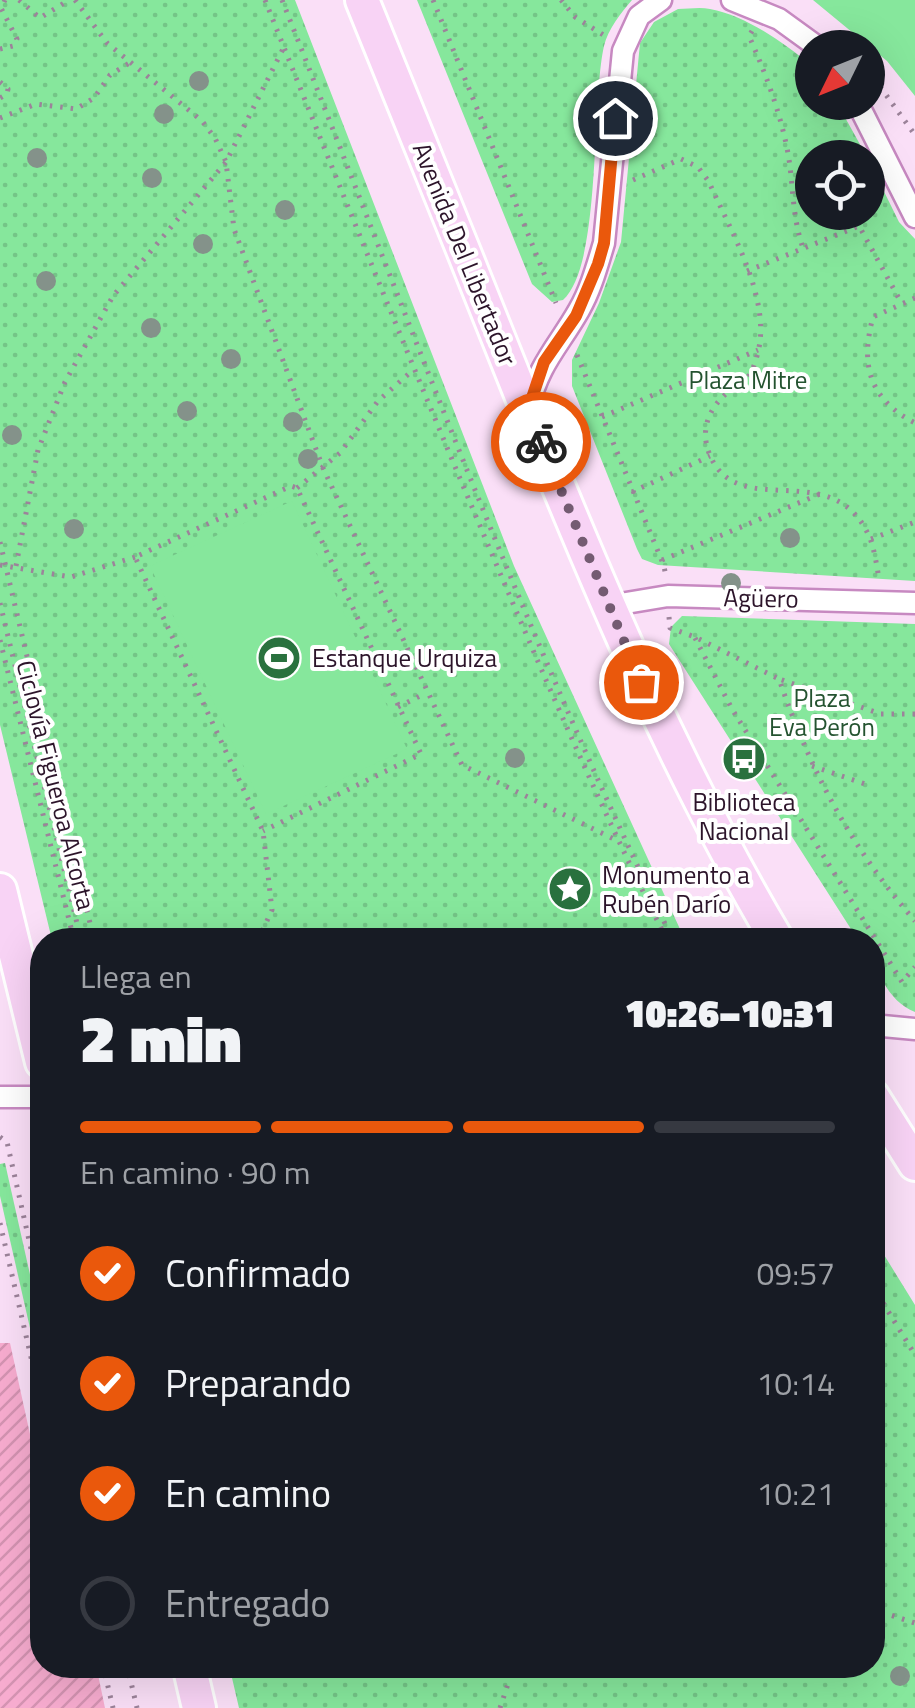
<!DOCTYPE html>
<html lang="es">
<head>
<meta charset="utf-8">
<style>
	:root { --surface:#171b24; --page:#20242c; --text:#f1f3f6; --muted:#9ea1a6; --line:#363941; --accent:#ea580c }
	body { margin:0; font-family:"Titillium Web",sans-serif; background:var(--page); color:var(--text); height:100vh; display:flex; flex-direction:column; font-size:38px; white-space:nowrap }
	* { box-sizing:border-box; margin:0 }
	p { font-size:32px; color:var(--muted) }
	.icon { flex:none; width:55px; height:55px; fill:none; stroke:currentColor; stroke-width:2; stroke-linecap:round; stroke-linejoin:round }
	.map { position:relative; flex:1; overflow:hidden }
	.sheet { position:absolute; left:30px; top:928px; width:855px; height:750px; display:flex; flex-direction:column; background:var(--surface); border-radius:40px; box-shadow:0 10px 40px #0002 }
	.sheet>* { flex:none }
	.needle { width:65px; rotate:227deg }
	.fabs { position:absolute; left:795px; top:30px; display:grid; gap:20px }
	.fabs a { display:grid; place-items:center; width:90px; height:90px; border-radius:50%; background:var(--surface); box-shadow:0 10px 40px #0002; font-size:50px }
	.pin { position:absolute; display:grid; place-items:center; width:85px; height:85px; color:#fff; margin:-42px; border:5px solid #fff; border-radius:50%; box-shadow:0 2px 10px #0007 }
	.courier { position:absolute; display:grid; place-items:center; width:100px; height:100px; margin:-50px; border:8px solid #ea580c; border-radius:50%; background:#fff; color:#222; box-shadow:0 2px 12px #0007 }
	.head em { font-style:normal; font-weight:800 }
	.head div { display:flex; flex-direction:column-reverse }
	.head { display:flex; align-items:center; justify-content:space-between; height:170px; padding:0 50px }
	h1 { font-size:65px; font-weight:800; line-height:75px }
	.bar { display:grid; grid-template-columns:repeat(4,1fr); gap:15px 10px; align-content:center; height:120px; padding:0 50px }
	.bar i { height:12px; border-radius:8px; background:var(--line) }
	.bar .selected { background:var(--accent) }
	.bar p { grid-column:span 4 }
	ol { padding:0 50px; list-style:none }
	li { display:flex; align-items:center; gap:30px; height:110px }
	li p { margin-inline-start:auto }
	li .icon { padding:10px; border-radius:50%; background:var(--accent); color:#fff; stroke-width:4 }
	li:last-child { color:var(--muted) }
	li i { width:55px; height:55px; border:5px solid var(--line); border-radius:50% }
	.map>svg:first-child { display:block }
	.grass { fill:url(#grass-dots) }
	.garden { fill:#86e79c }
	.building { fill:url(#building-hatch) }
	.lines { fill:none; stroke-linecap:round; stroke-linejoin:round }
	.street-casing { stroke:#c789c1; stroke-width:25 }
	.primary-casing { stroke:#fff; stroke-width:38 }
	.path { stroke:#9c839a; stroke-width:5; stroke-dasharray:2.5 8; stroke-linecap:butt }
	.street { stroke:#fff; stroke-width:20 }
	.primary { stroke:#f8d3f5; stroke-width:32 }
	.tree { fill:#84928a }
	.done { stroke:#745b72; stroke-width:10; stroke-dasharray:0 18 }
	.route { stroke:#ea580c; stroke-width:12 }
	.labels { text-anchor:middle; stroke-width:8; stroke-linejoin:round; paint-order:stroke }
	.street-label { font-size:25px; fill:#2c142a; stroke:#fff }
	.park-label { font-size:25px; fill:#245330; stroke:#fff }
	.poi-label { font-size:25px; fill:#2c142a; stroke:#fff; text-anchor:start }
</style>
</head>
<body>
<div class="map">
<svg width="915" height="1708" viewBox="0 0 915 1708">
	<defs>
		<pattern id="grass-dots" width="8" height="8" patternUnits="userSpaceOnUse" patternTransform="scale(2.5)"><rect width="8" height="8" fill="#86e79c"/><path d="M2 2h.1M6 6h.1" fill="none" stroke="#74c587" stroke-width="1.8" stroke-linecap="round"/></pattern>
		<pattern id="building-hatch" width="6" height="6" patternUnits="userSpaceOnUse" patternTransform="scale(2.5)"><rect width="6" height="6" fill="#f7accf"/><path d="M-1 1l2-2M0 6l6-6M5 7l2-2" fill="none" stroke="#d493b2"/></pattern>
	</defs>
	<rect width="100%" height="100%" fill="#fadff7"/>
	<!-- grass -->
	<g class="grass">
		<path d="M0 0H295L514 566 685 940H52L0 725Z"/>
		<path d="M417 0H632C621 13 608 29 604 46 591 102 602 265 563 300L552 302 532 284Z"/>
		<path d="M678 9C688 9 700 7 710 9 747 16 784 43 812 66V102L837 103 867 157 812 158V212H868V159L899 222 915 239V581L658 565 642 559 637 549 572 386V360L599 303 621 242 640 43 654 22Z"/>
		<path d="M682 616 915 624V1012C888 1002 872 966 872 940H858L669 644 671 627Z"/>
		<path d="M5 1163 42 1328V1381L0 1196V1164Z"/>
		<path d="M873 1237 915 1305V1708H239L229 1665H872Z"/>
	</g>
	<!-- garden -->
	<g class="garden">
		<path d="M813 0H915V96L887 61Z"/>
		<path d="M292 501 407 749 266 814 150 566Z"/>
	</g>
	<!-- building -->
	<path class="building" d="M0 1343H10L42 1489V1665H96L105 1708H0Z"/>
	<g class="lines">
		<defs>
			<g id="street">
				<path d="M732 0 779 19 819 48"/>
				<path d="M857 102 915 217"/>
				<path d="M528 408C539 363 558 347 579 310 591 289 597 266 604 243L623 51 639 16 661 0"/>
				<path d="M608 606 668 596 915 603"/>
				<path d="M872 1025 915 1029"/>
				<path d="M0 1097H42"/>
			</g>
			<g id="primary">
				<path d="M362 0C417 136 472 271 526 407 600 590 676 770 777 940"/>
				<path d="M0 890 42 1062"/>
				<path d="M872 1096 915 1164"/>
				<path d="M189 1665 199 1708"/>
			</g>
		</defs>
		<!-- street casing -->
		<use href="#street" class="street-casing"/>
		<!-- primary casing -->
		<use href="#primary" class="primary-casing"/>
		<!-- path -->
		<g class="path">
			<path d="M19 0 40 18 69 0"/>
			<path d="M75 0 107 43 202 121 215 138 226 162 234 229 323 468 462 765 616 840"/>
			<path d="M265 0C336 178 408 356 483 533 541 670 600 807 667 940"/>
			<path d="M282 0C407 315 524 635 673 940"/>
			<path d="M433 0 556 303"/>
			<path d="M561 0 575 17 605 36"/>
			<path d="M752 31 749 36C765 72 779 109 787 148 794 183 791 213 803 248"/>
			<path d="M0 49 13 46 17 39 1 8 5 0"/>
			<path d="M868 70 915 135"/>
			<path d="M0 82 8 89 7 94 0 98"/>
			<path d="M0 118 36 104 76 109 94 98 110 75 131 62"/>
			<path d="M633 180 681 159 698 167 709 182C730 230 766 289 760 342 758 354 754 370 747 378 742 384 733 387 728 392 709 408 700 429 709 453 737 526 836 451 871 541 875 553 877 567 879 579"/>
			<path d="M747 271 859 226 902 304"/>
			<path d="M915 298 873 317C860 365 869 399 915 423"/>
			<path d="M577 355 664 566 666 577"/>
			<path d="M602 417 758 350"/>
			<path d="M297 488 340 453 378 401 413 370"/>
			<path d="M632 492 710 456"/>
			<path d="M871 539 915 522"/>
			<path d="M0 542 94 940"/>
			<path d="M662 560 820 494"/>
			<path d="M0 565 71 577 135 557"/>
			<path d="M16 566 38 450 65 382 113 296 226 162 284 47"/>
			<path d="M0 603 81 940"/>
			<path d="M669 617 670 628 695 637 779 679"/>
			<path d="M695 638 732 709 902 982 915 967"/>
			<path d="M0 640 74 940"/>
			<path d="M398 707 426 693"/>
			<path d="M915 714H881L779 679C811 772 850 846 915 921"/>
			<path d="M812 766 871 786"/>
			<path d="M258 940 272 910 263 831 135 557 291 486 297 488 421 754 263 831"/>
			<path d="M0 1137 7 1142 42 1298"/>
			<path d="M0 1223 42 1405"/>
			<path d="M872 1285 915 1355"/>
			<path d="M872 1609 915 1623"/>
			<path d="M103 1665 113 1708"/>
			<path d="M127 1665 137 1708"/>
			<path d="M500 1708 508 1684 509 1665"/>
		</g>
		<!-- street -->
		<use href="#street" class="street"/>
		<!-- primary -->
		<use href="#primary" class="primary"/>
	</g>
	<!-- trees -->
	<g class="tree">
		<circle cx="199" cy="81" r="10"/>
		<circle cx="164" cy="114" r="10"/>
		<circle cx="37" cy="158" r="10"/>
		<circle cx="152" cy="178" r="10"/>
		<circle cx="285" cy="210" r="10"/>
		<circle cx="203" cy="244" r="10"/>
		<circle cx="46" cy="281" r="10"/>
		<circle cx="151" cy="328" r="10"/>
		<circle cx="231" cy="359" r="10"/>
		<circle cx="187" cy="411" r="10"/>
		<circle cx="293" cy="422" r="10"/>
		<circle cx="12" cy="435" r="10"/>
		<circle cx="308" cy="459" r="10"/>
		<circle cx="74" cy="529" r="10"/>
		<circle cx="790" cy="538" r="10"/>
		<circle cx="731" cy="583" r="10"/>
		<circle cx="515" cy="758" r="10"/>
		<circle cx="900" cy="1676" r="10"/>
	</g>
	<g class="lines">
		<!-- done -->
		<path class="done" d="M541 442 641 682"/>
		<!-- route -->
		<path class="route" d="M541 442 528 410 544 362 576 316 598 264 604 243 615 118"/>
	</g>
	<!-- icons -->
	<defs>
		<symbol id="stadium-disc" viewBox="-11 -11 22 22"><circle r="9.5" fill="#29713e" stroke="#fff"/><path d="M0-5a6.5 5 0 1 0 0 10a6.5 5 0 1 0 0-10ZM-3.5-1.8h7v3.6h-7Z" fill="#fff"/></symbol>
		<symbol id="bus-disc" viewBox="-11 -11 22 22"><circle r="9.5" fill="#29713e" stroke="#fff"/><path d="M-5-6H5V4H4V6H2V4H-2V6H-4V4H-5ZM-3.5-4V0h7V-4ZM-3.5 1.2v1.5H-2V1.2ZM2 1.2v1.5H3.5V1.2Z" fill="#fff"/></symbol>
		<symbol id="sight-disc" viewBox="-11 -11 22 22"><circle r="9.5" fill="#29713e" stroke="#fff"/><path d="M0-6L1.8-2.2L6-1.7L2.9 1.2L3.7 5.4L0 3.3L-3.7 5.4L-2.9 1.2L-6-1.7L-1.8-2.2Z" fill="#fff"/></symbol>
	</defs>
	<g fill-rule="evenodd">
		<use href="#stadium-disc" x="254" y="633" width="50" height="50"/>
		<use href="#bus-disc" x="719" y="734" width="50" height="50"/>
		<use href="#sight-disc" x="545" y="864" width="50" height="50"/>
	</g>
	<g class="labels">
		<!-- street labels -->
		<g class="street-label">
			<text transform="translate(465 254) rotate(68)" y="9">Avenida Del Libertador</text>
			<text transform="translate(761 598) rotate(1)" y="9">Agüero</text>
			<text transform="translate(56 785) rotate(76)" y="9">Ciclovía Figueroa Alcorta</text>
		</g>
		<!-- park labels -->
		<g class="park-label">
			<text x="748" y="389">Plaza Mitre</text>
			<text x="822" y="707">Plaza<tspan x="822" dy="29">Eva Perón</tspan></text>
		</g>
		<!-- poi labels -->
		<g class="poi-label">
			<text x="312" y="667">Estanque Urquiza</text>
			<text x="744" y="811" text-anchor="middle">Biblioteca<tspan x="744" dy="29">Nacional</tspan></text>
			<text x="602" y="884">Monumento a<tspan x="602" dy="29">Rubén Darío</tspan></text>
		</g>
	</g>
</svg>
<div class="fabs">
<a><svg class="needle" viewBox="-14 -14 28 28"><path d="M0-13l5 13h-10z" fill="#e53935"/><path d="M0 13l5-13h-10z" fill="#9ea1a6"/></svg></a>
<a><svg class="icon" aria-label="locate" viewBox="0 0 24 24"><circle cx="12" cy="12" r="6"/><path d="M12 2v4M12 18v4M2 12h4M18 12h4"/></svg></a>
</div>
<div class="pin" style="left:641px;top:682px;background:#ea580c"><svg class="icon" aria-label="bag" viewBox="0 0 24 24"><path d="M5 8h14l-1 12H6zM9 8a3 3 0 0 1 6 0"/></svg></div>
<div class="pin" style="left:615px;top:118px;background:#1f2937"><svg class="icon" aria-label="home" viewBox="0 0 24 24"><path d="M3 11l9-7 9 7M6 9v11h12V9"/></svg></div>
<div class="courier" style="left:541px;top:442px"><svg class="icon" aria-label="bike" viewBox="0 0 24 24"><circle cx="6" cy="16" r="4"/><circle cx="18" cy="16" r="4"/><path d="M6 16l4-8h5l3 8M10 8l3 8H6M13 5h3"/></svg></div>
<section class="sheet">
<div class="head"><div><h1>2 min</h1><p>Llega en</p></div><em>10:26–10:31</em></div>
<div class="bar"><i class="selected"></i><i class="selected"></i><i class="selected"></i><i></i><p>En camino · 90 m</p></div>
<ol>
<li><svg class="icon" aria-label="check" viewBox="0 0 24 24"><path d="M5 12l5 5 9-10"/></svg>Confirmado<p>09:57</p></li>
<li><svg class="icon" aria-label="check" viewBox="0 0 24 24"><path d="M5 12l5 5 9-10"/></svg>Preparando<p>10:14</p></li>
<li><svg class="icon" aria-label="check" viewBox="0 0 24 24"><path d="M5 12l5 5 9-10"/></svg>En camino<p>10:21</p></li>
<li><i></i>Entregado</li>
</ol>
</section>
</div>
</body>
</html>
